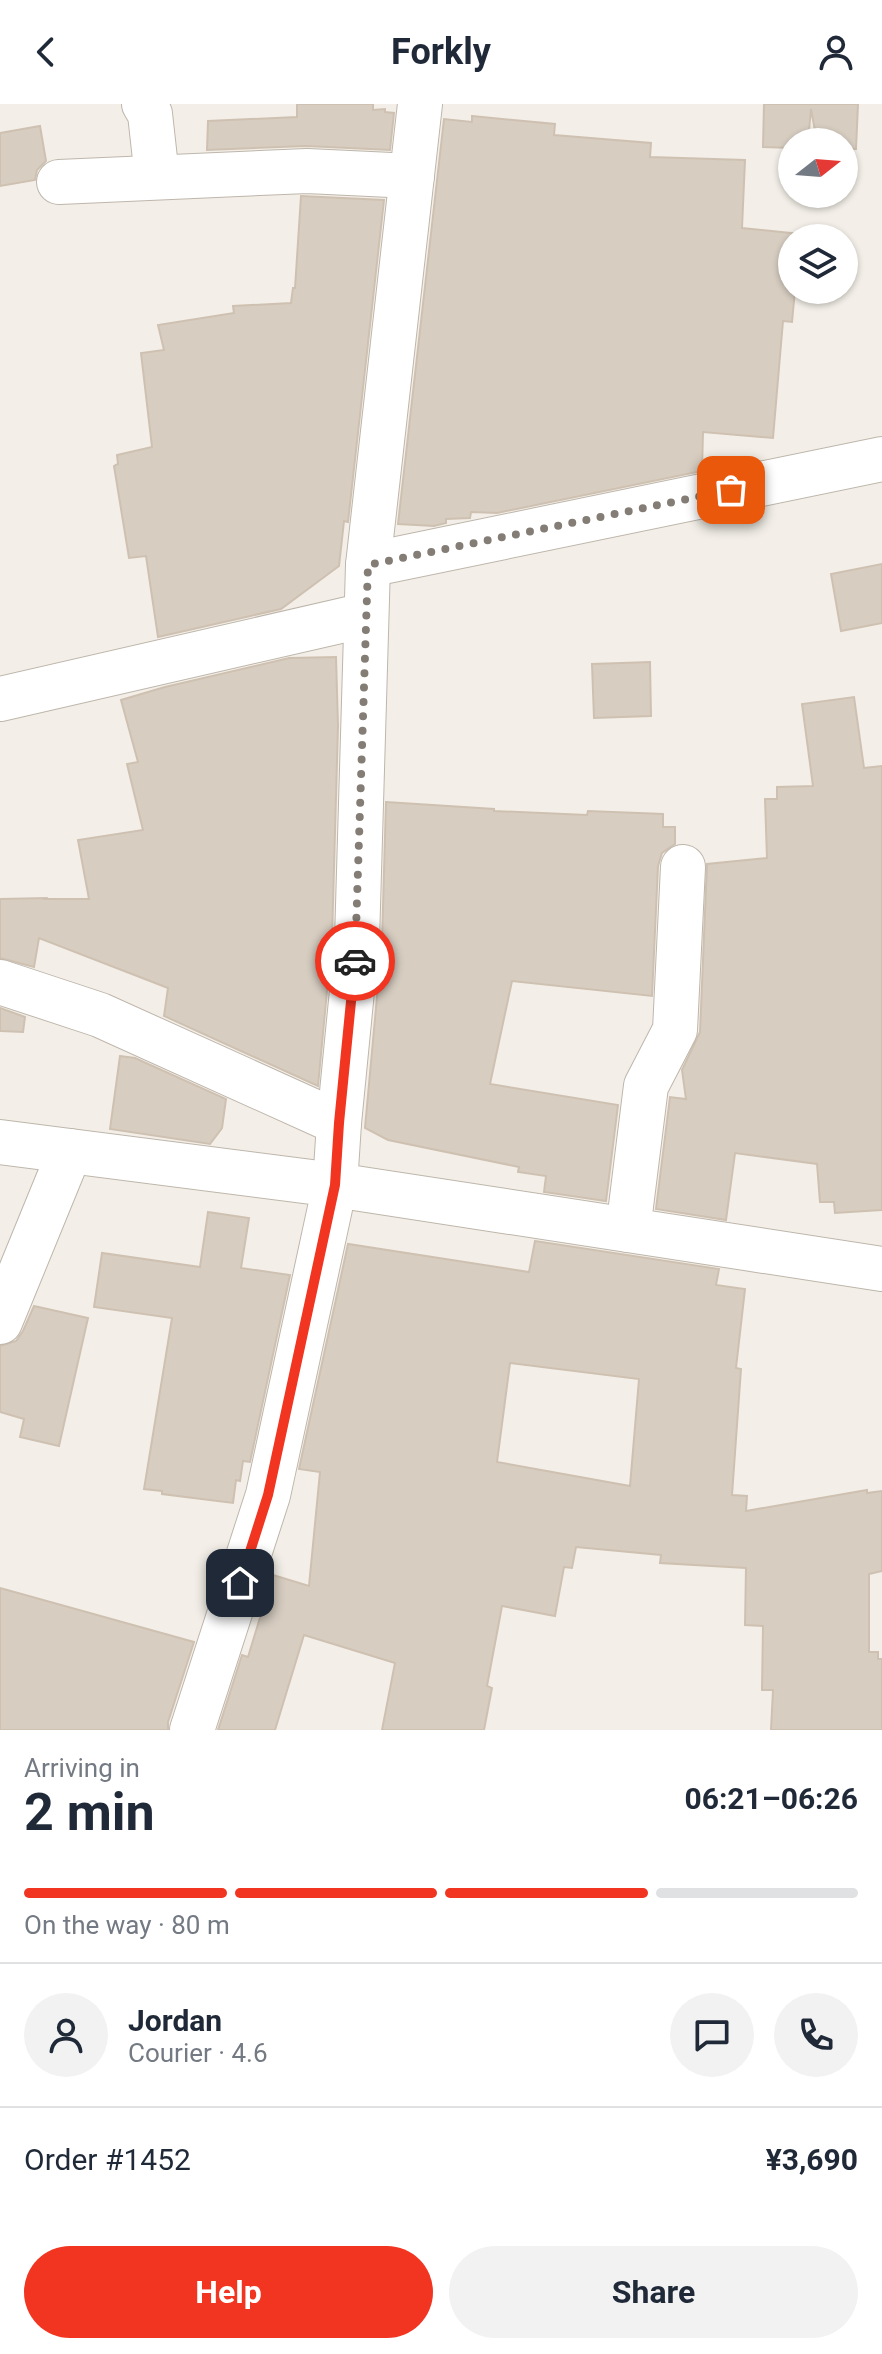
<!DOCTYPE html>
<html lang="en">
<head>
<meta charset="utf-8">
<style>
	:root { --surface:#fff; --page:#f2f2f3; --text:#1f2937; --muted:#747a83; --line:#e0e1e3; --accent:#f13521 }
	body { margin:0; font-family:Roboto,sans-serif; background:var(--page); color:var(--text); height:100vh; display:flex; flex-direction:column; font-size:30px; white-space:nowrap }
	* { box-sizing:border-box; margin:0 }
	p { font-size:26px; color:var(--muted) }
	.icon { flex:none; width:44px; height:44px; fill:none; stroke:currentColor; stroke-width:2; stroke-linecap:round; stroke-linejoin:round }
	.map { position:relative; height:1626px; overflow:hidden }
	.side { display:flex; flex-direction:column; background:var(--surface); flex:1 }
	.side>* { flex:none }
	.needle { width:52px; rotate:73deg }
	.buttons { position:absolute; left:778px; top:24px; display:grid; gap:16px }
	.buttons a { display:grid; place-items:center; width:80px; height:80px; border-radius:50%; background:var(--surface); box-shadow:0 2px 6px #0004; font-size:40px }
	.pin { position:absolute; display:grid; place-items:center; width:68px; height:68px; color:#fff; margin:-34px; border-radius:16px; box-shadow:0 4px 12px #0006 }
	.courier { position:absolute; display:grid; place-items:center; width:80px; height:80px; margin:-40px; border:6px solid #f13521; border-radius:50%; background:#fff; color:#222; box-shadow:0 2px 10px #0007 }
	.summary em { font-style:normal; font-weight:700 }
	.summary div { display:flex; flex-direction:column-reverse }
	.summary { display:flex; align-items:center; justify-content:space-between; height:136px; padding:0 24px }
	h1 { font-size:52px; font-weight:700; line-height:60px }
	.bar { display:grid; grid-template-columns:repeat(4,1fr); gap:12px 8px; align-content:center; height:96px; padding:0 24px }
	.bar i { height:10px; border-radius:6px; background:var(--line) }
	.bar .active { background:var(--accent) }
	.bar p { grid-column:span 4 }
	.line { display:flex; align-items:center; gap:20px; padding:0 24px; border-top:2px solid var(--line) }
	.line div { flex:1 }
	.round { display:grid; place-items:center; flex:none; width:84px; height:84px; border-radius:42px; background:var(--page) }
	.button { display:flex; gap:16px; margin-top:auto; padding:16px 24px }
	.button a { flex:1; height:92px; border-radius:48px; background:var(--accent); color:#fff; font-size:32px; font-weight:700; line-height:92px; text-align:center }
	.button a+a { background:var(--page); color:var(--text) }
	header { display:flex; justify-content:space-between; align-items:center; height:104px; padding:0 24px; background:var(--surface); font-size:36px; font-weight:700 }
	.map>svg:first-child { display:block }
	.building { fill:#d7cdc1; stroke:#cfc1b1; stroke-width:2; fill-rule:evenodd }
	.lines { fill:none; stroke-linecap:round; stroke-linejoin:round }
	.minor-casing { stroke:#beb6ab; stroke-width:46 }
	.tertiary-casing { stroke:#beb6ab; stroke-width:46 }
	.minor { stroke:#fff; stroke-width:44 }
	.tertiary { stroke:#fff; stroke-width:44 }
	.done { stroke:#837d75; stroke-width:8; stroke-dasharray:0 14.4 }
	.route { stroke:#f13521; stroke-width:10 }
</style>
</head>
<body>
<header><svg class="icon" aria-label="back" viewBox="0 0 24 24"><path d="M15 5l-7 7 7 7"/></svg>Forkly<svg class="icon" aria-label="person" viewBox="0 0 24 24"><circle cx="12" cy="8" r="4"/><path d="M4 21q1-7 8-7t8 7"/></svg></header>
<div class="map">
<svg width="882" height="1626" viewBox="0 0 882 1626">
	<rect width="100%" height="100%" fill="#f3efe8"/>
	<!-- building -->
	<g class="building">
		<path d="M297 0H373V6L385 5V8L394 9 390 46 306 42 207 46 208 17 297 13Z"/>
		<path d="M764 0H858L856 45H844V38H817L811 5 808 38H792V44L763 43Z"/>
		<path d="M472 12 555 20 554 31 651 39 650 53 745 56 742 124 800 130 799 134H792V186H795L792 218 783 217 773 334 703 328 702 367 497 409 471 408 470 414 446 415V419L434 422 398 420 444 15 472 18Z"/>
		<path d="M40 22 46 57 37 66 35 76 0 82V29Z"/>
		<path d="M301 92 384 96 348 418 344 417 339 462 281 505 158 533 146 452 129 454 114 362 118 360 117 351 152 343 141 249 164 246 158 221 234 209 233 202 291 199 293 184H295Z"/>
		<path d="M882 460V519L841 527 831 470Z"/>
		<path d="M336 553 338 622 332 834 318 982 164 912 168 884 39 834 34 863 0 854V795L46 794 45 795H89L78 736 143 726 127 660 138 658 121 596 165 583 289 554Z"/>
		<path d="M650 558 651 612 594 614 592 560Z"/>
		<path d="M854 593 864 664 882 662V1106L835 1109 834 1098H820L817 1060 735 1049 726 1116 656 1105 670 993 686 995 682 966 700 928 707 760 767 754 765 695H777V683L813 682 802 600Z"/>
		<path d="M386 698 494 705V707L587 711 588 707 663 710V723H675V740L662 749 658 762 652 892 512 877 490 980 618 1001 606 1097 544 1088 546 1072 518 1068 519 1063 388 1036 365 1024 382 838Z"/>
		<path d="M0 904 25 913 23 928 0 927Z"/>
		<path d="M120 952 135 954 226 995 222 1024 210 1040 110 1025Z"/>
		<path d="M208 1108 249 1114 241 1164 290 1171 250 1358 243 1357 240 1377 236 1376 233 1399 162 1390V1387L144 1385 172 1214 94 1203 102 1149 200 1163Z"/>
		<path d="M535 1137 719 1165 716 1181 745 1185 736 1264 741 1265 732 1391 747 1392 746 1407 867 1386V1389L882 1387V1467L869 1470V1548H878V1555H882V1626H771L773 1586H762L763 1522 745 1521 746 1464 660 1459 661 1451 576 1443 572 1464 564 1463 555 1512 502 1502 487 1582 492 1584 484 1626H382L395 1559 304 1531 275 1626H218L242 1551 248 1553 273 1471 309 1482 320 1368 299 1365 348 1140 529 1168ZM510 1259 639 1275 630 1382 497 1358Z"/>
		<path d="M34 1202 88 1214 59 1342 20 1333 24 1315 0 1308V1242L16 1237 23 1227Z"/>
		<path d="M0 1484 194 1538 168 1618V1626H0Z"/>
	</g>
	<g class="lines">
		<defs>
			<g id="minor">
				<path d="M144 0 150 10 157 73"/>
				<path d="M59 78 307 67 412 72"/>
				<path d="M368 461 882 355"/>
				<path d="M0 595 366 511"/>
				<path d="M0 878 100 911 339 1019"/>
				<path d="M628 1126 646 982 675 926 683 763"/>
				<path d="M0 1218 70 1047"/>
				<path d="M192 1626 268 1391 335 1081 339 1019 357 836 368 461 420 0"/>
			</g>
			<path id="tertiary" d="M0 1038 335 1081 882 1165"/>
		</defs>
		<!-- minor casing -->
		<use href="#minor" class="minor-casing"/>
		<!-- tertiary casing -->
		<use href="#tertiary" class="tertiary-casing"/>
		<!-- minor -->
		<use href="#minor" class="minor"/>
		<!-- tertiary -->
		<use href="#tertiary" class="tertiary"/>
	</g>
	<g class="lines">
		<!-- done -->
		<path class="done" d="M355 857 368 461 731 386"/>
		<!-- route -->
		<path class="route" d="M240 1479 268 1391 335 1081 339 1019 355 857"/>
	</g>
</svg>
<div class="buttons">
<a><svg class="needle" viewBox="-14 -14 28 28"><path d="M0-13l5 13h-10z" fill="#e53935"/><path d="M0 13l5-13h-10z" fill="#747a83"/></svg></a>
<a><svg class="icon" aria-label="layers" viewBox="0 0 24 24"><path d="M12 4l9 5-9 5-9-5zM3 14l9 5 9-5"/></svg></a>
</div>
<div class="pin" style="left:731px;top:386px;background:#ea580c"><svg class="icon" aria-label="bag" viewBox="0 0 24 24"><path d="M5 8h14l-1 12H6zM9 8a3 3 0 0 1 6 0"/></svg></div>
<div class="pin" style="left:240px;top:1479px;background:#1f2937"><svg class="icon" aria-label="home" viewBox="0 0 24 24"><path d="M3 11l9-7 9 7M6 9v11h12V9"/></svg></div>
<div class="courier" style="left:355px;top:857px"><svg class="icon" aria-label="car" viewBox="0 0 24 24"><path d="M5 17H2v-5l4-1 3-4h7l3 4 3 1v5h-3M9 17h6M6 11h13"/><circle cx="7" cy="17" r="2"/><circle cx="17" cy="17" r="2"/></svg></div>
</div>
<section class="side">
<div class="summary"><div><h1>2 min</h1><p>Arriving in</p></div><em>06:21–06:26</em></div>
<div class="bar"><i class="active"></i><i class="active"></i><i class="active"></i><i></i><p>On the way · 80 m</p></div>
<div class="line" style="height:144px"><a class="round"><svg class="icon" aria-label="person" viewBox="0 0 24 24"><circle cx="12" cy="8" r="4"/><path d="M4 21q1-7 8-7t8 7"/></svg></a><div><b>Jordan</b><p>Courier · 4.6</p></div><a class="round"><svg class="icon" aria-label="chat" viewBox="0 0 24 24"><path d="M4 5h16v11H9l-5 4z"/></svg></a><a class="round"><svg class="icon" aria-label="phone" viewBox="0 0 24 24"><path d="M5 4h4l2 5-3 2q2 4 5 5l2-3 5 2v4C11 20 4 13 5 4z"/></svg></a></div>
<div class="line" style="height:104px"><div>Order #1452</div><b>¥3,690</b></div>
<div class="button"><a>Help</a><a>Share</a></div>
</section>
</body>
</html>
